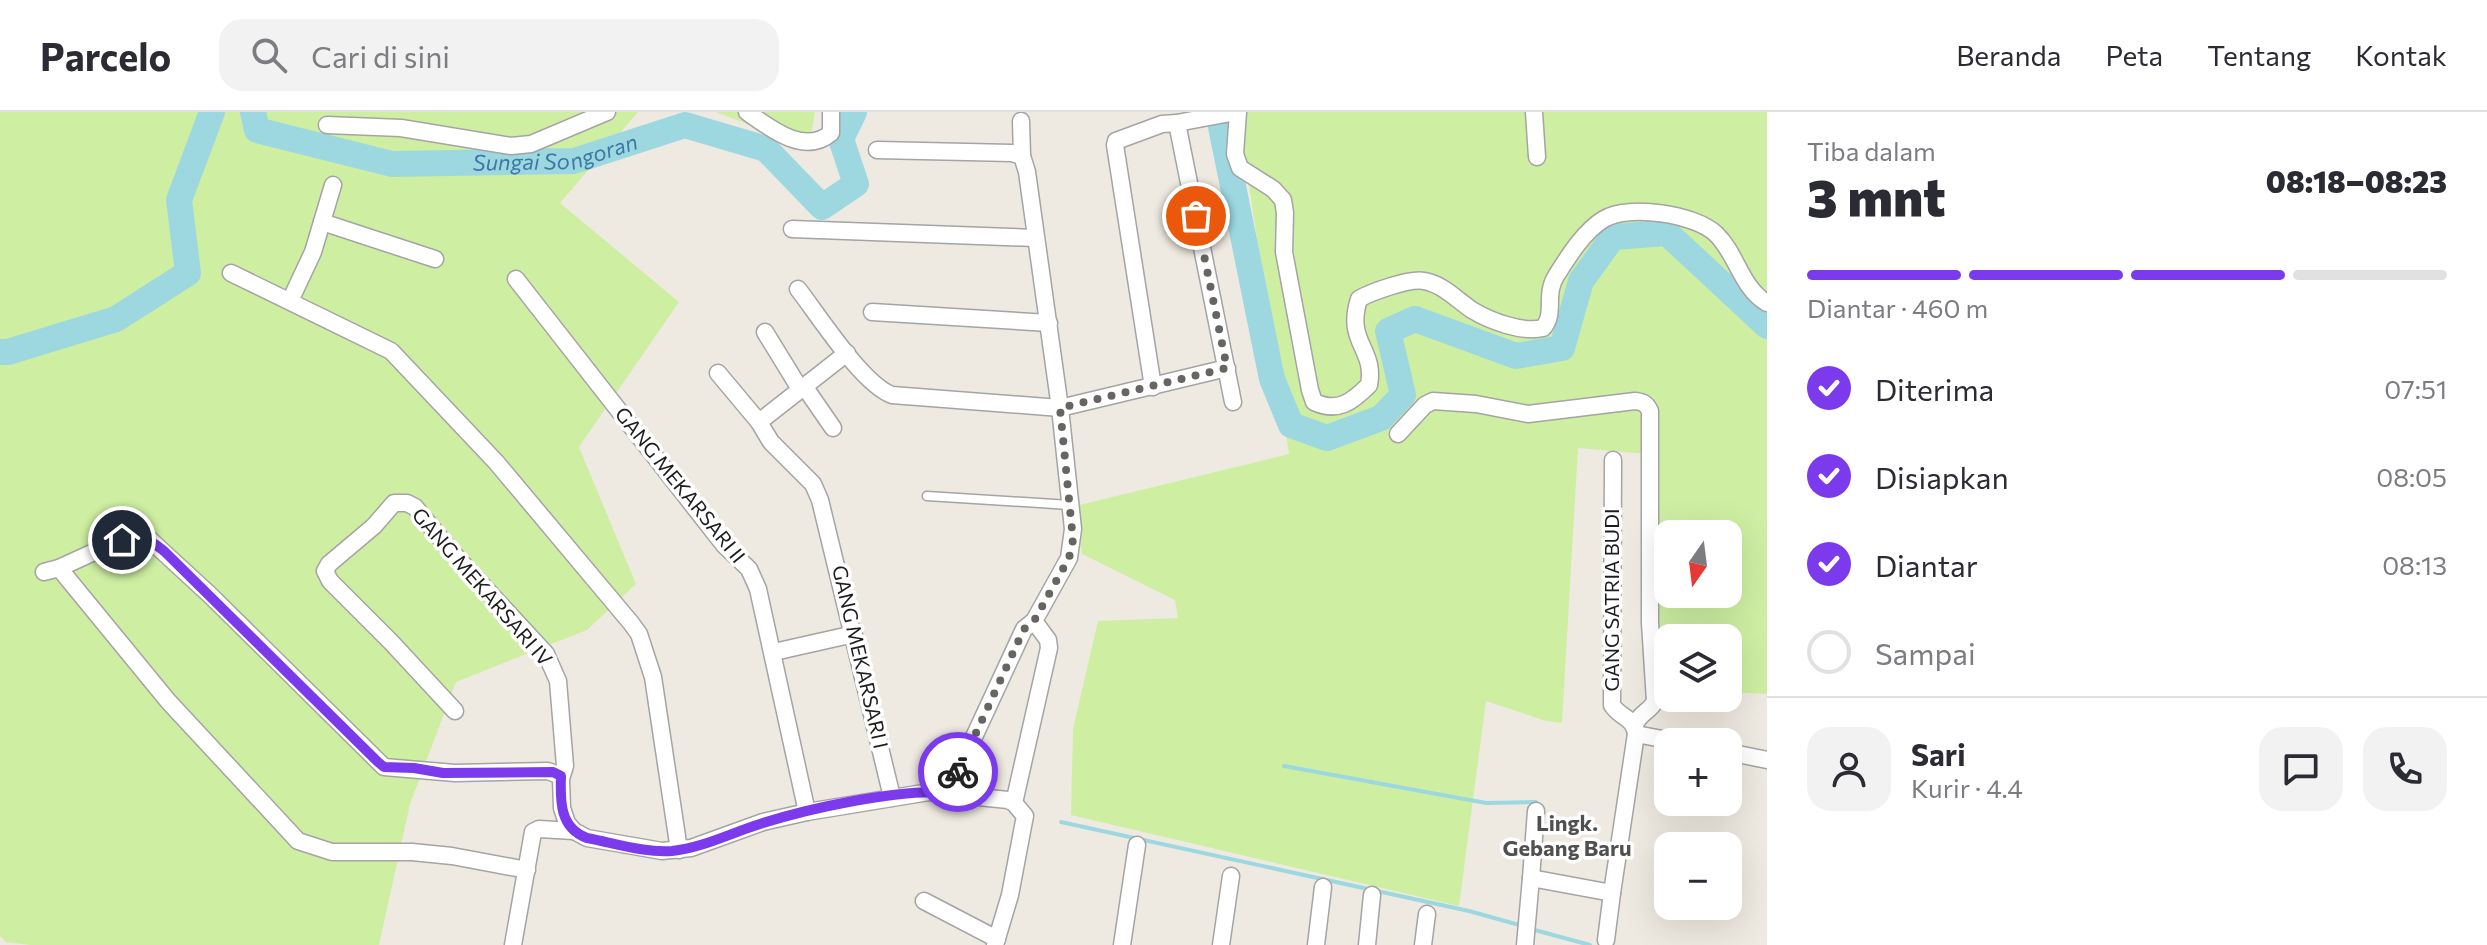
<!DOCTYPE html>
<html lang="id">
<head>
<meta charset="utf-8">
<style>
	:root { --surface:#fff; --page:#f2f2f3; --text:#2b2b33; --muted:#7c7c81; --line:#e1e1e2; --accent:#7c3aed }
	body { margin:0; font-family:Commissioner,sans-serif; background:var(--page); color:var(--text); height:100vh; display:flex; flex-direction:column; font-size:30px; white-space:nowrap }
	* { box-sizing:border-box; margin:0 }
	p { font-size:26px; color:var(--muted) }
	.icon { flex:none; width:44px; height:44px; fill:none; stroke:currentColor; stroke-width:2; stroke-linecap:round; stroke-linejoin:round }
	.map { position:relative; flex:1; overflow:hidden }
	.drawer { display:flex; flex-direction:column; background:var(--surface); width:720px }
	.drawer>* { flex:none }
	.needle { width:52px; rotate:194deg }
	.controls { position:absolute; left:1654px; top:408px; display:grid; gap:16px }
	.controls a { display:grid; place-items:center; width:88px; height:88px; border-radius:16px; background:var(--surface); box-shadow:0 8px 32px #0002; font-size:40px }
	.pin { position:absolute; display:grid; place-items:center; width:68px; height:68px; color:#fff; margin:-34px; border:4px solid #fff; border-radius:50%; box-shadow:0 2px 8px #0007 }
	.courier { position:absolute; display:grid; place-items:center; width:80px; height:80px; margin:-40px; border:6px solid #7c3aed; border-radius:50%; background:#fff; color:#222; box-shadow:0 2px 10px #0007 }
	.overview em { font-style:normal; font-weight:800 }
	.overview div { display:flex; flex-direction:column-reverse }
	.overview { display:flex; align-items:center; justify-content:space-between; height:136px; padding:0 40px }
	h1 { font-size:52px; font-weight:800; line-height:60px }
	.bar { display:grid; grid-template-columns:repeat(4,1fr); gap:12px 8px; align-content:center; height:96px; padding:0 40px }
	.bar i { height:10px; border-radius:6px; background:var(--line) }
	.bar .on { background:var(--accent) }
	.bar p { grid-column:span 4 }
	.line { display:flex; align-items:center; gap:20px; padding:0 40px; border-top:2px solid var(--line) }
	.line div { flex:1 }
	.round { display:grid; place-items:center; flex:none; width:84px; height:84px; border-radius:24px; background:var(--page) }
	ol { padding:0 40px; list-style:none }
	li { display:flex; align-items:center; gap:24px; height:88px }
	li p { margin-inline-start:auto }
	li .icon { padding:8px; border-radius:50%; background:var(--accent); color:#fff; stroke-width:4 }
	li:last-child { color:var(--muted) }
	li i { width:44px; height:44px; border:4px solid var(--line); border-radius:50% }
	header { display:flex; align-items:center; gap:48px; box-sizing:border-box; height:112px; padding:0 40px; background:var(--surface); border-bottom:2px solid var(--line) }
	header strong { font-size:38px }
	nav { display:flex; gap:44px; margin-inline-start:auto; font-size:28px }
	.search { width:560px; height:72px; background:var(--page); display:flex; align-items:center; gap:20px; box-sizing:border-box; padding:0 28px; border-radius:24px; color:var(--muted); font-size:30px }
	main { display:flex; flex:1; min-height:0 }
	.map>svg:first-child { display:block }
	.grass { fill:#ceefa2; fill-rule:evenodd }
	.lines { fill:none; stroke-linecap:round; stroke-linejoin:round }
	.stream { stroke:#9dd8e1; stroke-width:4 }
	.river { stroke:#9dd8e1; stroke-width:26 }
	.lane-casing { stroke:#a4a4a4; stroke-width:11 }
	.street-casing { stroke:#a4a4a4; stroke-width:19 }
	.lane { stroke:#fff; stroke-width:8 }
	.street { stroke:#fff; stroke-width:16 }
	.done { stroke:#666562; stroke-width:8; stroke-dasharray:0 14.4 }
	.route { stroke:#7c3aed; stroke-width:10 }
	.labels { text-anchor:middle; stroke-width:7; stroke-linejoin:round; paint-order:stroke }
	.street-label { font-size:20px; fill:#1d1d1d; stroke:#fff }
	.water-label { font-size:22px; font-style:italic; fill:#3c78a5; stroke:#fff }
	.neighbourhood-label { font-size:22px; font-weight:bold; fill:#505050; stroke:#fff }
</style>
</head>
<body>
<header>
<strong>Parcelo</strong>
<div class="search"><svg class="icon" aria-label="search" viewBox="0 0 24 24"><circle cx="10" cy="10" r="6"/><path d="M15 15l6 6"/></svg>Cari di sini</div>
<nav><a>Beranda</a><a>Peta</a><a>Tentang</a><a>Kontak</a></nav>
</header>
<main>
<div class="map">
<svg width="1767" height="833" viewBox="0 0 1767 833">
	<rect width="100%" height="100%" fill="#efeae1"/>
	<!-- grass -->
	<g class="grass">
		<path d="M0 0H638L560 91 679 190 579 335 636 472 587 518 456 570 410 692 379 833H30L6 830 0 824Z"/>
		<path d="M716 0H815L809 36Z"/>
		<path d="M1238 0H1767V582L1728 580V526H1668V544L1661 543 1647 342 1578 336 1562 611 1546 609 1486 589 1459 794 1071 703 1073 617 1098 509 1178 506 1175 488 1082 442 1075 394 1289 342ZM1668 422H1728V482H1668Z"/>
	</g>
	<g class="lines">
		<!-- stream -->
		<g class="stream">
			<path d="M1284 654 1486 691 1536 690"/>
			<path d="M1061 710 1469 799 1523 814"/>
			<path d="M1531 817 1590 833"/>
		</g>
		<!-- river -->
		<g class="river">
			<path id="s1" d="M253 0 257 18 392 52 574 49 685 13 766 37 822 95 856 72 841 27 854 0"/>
			<path d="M1218 0 1272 267 1291 313 1327 326 1381 306 1403 283 1388 219 1415 207 1516 244 1562 236 1581 169 1613 125 1667 121 1767 214"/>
			<path d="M0 240H8L116 207 188 161 179 88 212 0"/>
		</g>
		<defs>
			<path id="lane" d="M927 384 1070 393"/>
			<g id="street">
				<path d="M747 0C770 16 804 44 831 21V0"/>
				<path d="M1238 0 1235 42 1240 56 1273 77 1283 88 1285 101 1284 140 1310 278 1314 290C1338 301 1352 290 1369 273 1376 236 1345 231 1359 187 1371 180 1410 166 1424 169 1443 172 1457 188 1472 198 1490 209 1522 221 1543 216 1556 202 1544 183 1556 164 1568 145 1584 119 1604 107 1629 92 1695 102 1716 122 1737 142 1741 176 1767 191"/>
				<path d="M1534 0 1537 45"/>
				<path d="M1021 9 1022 44"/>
				<path d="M1177 11 1236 0"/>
				<path d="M327 13 401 16 511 34 531 32 607 0"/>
				<path d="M877 38 1012 41 1022 44 1027 60 1060 296 1073 417 1069 446 1034 509 1024 517 948 681"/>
				<path d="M322 110 435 147"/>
				<path d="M792 117 1035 126"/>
				<path d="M231 161 391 239 496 350 631 511 639 522 653 565 679 738"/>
				<path d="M516 167 724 433 749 457 758 477 807 700"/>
				<path d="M798 177C819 204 862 272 892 283L1060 296 1227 256"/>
				<path d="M290 189 313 140 333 73"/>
				<path d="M872 200 1049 211"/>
				<path d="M765 220 800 277"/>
				<path d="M718 261 759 310 771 330 813 372 820 388 892 685"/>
				<path d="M804 274 833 316"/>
				<path d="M1153 275 1115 33 1116 29 1162 12 1177 11 1233 290"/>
				<path d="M759 310 847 241"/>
				<path d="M1398 322 1425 293 1433 289 1476 292 1528 302 1635 289C1643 290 1646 291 1650 299V511L1655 589C1651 599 1639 601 1635 613"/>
				<path d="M1613 348 1612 593C1620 606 1634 605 1636 622L1678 630"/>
				<path d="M59 456 168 589 298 729 332 740H412L452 744 527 758"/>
				<path d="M44 460 59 456 129 424 147 425 211 484 384 655 455 661 548 659 561 664"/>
				<path d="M774 540 854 522"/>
				<path d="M455 599 391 530 330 469 325 459 329 452 374 414 394 391H407L415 395 450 438 546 542 558 569 565 654 561 667 562 696 567 711 574 719 587 726 662 739 691 736 763 710 807 700 929 680 1008 688 1014 691 1025 704 1024 709 1010 783 995 833"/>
				<path d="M1728 640 1767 648"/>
				<path d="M1014 691 1049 536 1048 528 1034 509"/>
				<path d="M1531 766 1536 699"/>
				<path d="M924 789 997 827"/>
				<path d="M1606 828 1612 781"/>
				<path d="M513 833 533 720 539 717 574 719"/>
				<path d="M1122 833 1137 733"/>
				<path d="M1221 833 1231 764"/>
				<path d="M1316 833 1323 775"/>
				<path d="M1367 833 1372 783"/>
				<path d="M1423 833 1427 802"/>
				<path d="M1525 833 1531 766 1612 781 1636 622"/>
			</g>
		</defs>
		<!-- lane casing -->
		<use href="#lane" class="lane-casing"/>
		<!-- street casing -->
		<use href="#street" class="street-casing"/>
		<!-- lane -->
		<use href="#lane" class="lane"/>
		<!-- street -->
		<use href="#street" class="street"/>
	</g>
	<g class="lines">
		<!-- done -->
		<path class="done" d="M958 660 1024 517 1034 509 1069 446 1073 428 1060 296 1227 256 1196 104"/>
		<!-- route -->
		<path class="route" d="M122 428C140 419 149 427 164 439L378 650 384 655 414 656 443 661 553 660 561 664C560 690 560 716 587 726 614 731 645 741 672 739 702 736 731 721 760 712 806 697 901 676 948 681L958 660"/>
	</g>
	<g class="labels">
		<!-- street labels -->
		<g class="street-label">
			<text transform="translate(680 373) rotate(51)" y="7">GANG MEKARSARI II</text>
			<text transform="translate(482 475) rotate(49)" y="7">GANG MEKARSARI IV</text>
			<text transform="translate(1612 488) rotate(-90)" y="7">GANG SATRIA BUDI</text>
			<text transform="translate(860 545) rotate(77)" y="7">GANG MEKARSARI I</text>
		</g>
		<!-- water labels -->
		<g class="water-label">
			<text dy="8" stroke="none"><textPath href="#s1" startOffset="322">Sungai Songoran</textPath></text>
		</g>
		<!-- neighbourhood labels -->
		<g class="neighbourhood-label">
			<text x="1567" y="719">Lingk.<tspan x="1567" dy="25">Gebang Baru</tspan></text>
		</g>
	</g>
</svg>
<div class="controls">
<a><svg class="needle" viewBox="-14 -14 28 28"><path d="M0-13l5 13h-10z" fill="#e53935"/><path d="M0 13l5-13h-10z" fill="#7c7c81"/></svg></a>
<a><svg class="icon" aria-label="layers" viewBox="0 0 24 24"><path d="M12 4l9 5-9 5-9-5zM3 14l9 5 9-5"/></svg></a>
<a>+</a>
<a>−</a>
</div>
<div class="pin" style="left:1196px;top:104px;background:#ea580c"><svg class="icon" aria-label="bag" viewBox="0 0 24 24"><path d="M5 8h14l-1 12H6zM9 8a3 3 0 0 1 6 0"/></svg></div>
<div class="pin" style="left:122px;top:428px;background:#1f2937"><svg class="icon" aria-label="home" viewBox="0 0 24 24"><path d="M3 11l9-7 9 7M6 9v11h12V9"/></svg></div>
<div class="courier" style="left:958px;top:660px"><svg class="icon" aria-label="bike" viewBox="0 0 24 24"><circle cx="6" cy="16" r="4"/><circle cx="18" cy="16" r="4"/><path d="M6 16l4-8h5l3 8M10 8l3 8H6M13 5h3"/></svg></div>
</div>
<section class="drawer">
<div class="overview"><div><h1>3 mnt</h1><p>Tiba dalam</p></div><em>08:18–08:23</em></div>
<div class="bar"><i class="on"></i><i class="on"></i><i class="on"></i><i></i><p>Diantar · 460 m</p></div>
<ol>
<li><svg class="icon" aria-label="check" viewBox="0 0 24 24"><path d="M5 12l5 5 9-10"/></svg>Diterima<p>07:51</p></li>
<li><svg class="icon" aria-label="check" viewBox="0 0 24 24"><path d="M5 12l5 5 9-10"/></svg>Disiapkan<p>08:05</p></li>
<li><svg class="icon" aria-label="check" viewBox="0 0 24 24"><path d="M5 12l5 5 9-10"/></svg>Diantar<p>08:13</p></li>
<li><i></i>Sampai</li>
</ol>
<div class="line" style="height:144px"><a class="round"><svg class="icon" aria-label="person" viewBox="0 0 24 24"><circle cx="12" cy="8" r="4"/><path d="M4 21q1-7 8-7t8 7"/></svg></a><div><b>Sari</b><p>Kurir · 4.4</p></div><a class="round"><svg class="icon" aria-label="chat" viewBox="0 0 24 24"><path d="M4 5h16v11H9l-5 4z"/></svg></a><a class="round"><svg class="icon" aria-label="phone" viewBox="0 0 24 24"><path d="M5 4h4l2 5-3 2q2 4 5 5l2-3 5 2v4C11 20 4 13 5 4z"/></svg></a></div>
</section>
</main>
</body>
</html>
